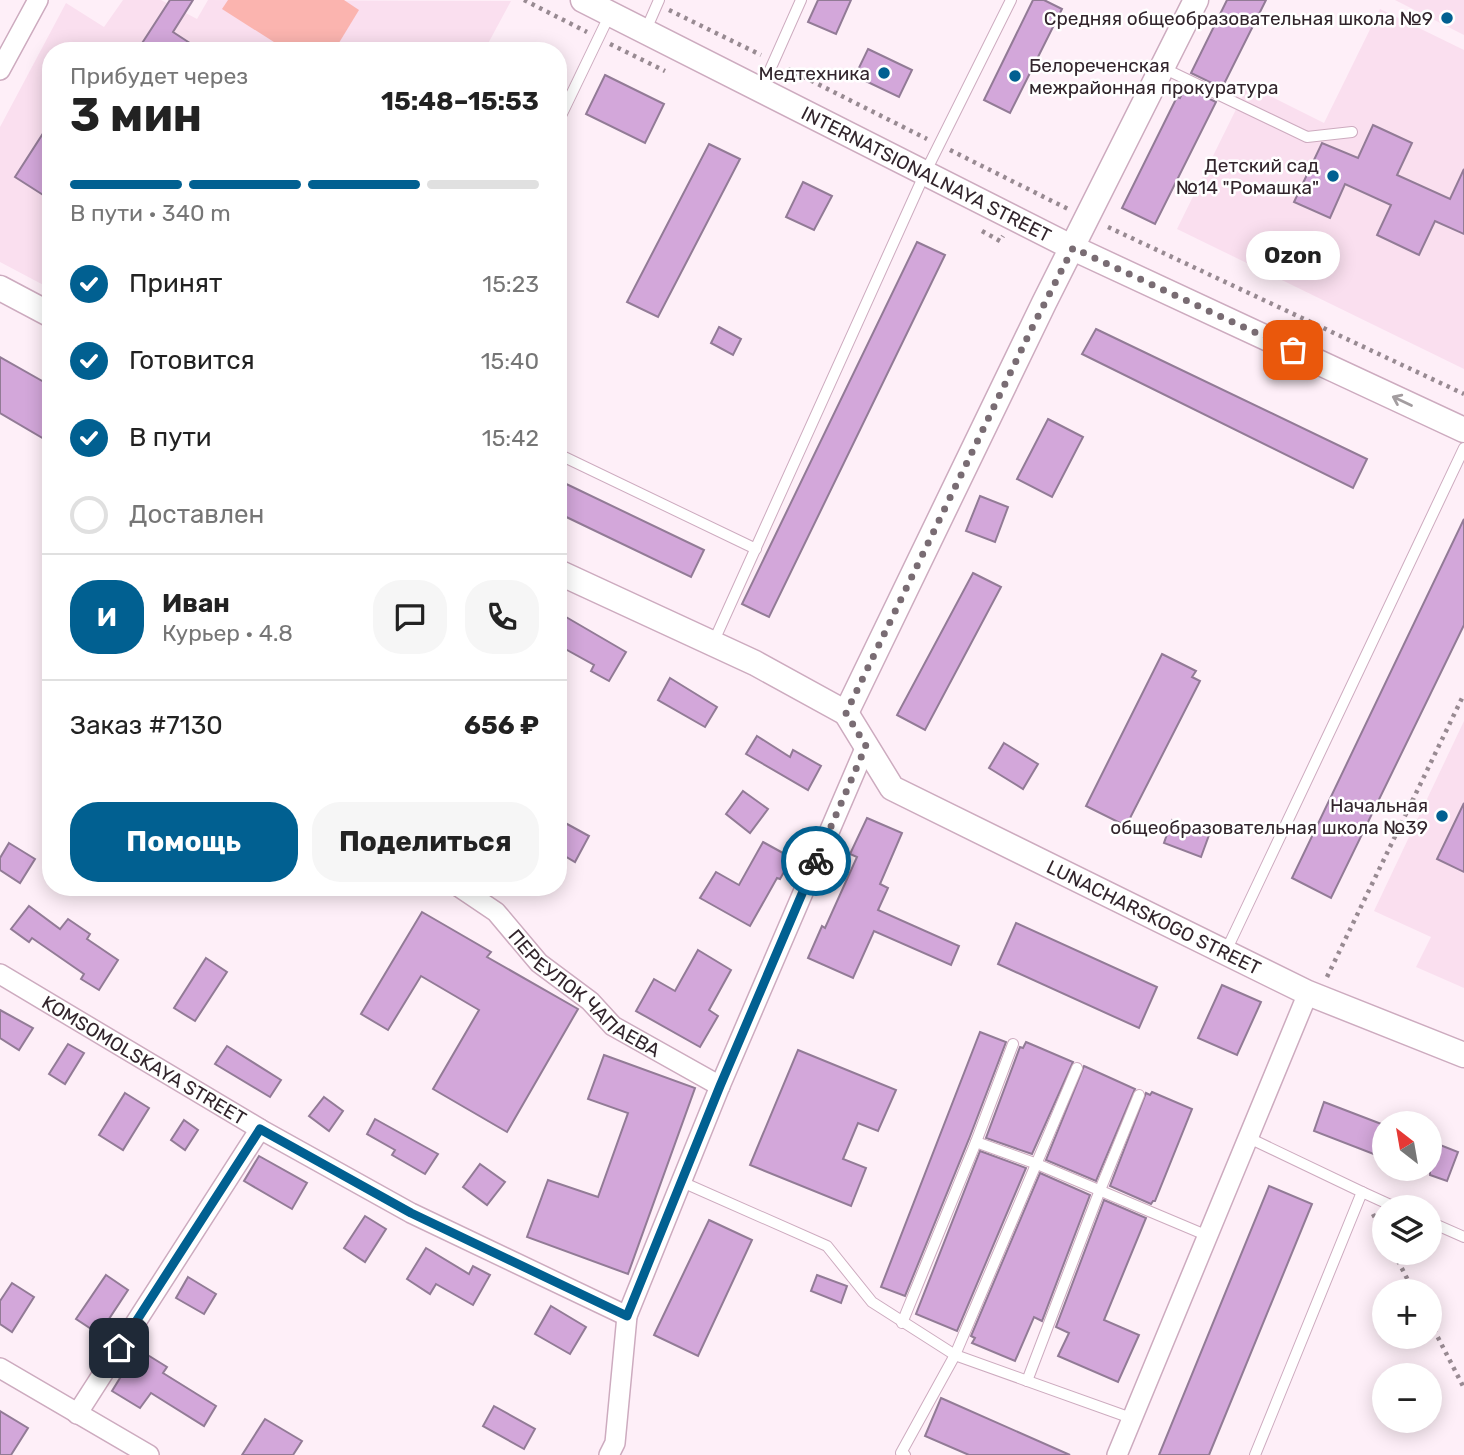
<!DOCTYPE html>
<html lang="ru">
<head>
<meta charset="utf-8">
<style>
	:root { --surface:#fff; --page:#f6f6f6; --text:#222; --muted:#767676; --line:#e0e0e0; --accent:#016091 }
	body { margin:0; font-family:Rubik,sans-serif; background:var(--page); color:var(--text); height:100vh; display:flex; flex-direction:column; font-size:26px; white-space:nowrap }
	* { box-sizing:border-box; margin:0 }
	p { font-size:23px; color:var(--muted) }
	.icon { flex:none; width:38px; height:38px; fill:none; stroke:currentColor; stroke-width:2; stroke-linecap:round; stroke-linejoin:round }
	.map { position:relative; flex:1; overflow:hidden }
	.sheet { position:absolute; left:42px; top:42px; width:525px; height:854px; display:flex; flex-direction:column; background:var(--surface); border-radius:28px; box-shadow:0 4px 18px #0003 }
	.sheet>* { flex:none }
	.needle { width:46px; rotate:329deg }
	.fabs { position:absolute; left:1372px; top:1111px; display:grid; gap:14px }
	.fabs a { display:grid; place-items:center; width:70px; height:70px; border-radius:50%; background:var(--surface); box-shadow:0 4px 18px #0003; font-size:35px }
	.pin { position:absolute; display:grid; place-items:center; width:60px; height:60px; color:#fff; margin:-30px; border-radius:14px; box-shadow:0 4px 10px #0006 }
	.courier { position:absolute; display:grid; place-items:center; width:70px; height:70px; margin:-35px; border:5px solid #016091; border-radius:50%; background:#fff; color:#222; box-shadow:0 2px 9px #0007 }
	.bubble { position:absolute; height:49px; border-radius:24px; background:var(--surface); box-shadow:0 4px 18px #0003; font-size:23px; font-weight:700; line-height:49px; text-align:center }
	.summary em { font-style:normal; font-weight:700 }
	.summary div { display:flex; flex-direction:column-reverse }
	.summary { display:flex; align-items:center; justify-content:space-between; height:119px; padding:0 28px }
	h1 { font-size:46px; font-weight:700; line-height:52px }
	.bar { display:grid; grid-template-columns:repeat(4,1fr); gap:10px 7px; align-content:center; height:84px; padding:0 28px }
	.bar i { height:9px; border-radius:5px; background:var(--line) }
	.bar .current { background:var(--accent) }
	.bar p { grid-column:span 4 }
	.line { display:flex; align-items:center; gap:18px; padding:0 28px; border-top:2px solid var(--line) }
	.line div { flex:1 }
	.round { display:grid; place-items:center; flex:none; width:74px; height:74px; border-radius:28px; background:var(--page) }
	ol { padding:0 28px; list-style:none }
	li { display:flex; align-items:center; gap:21px; height:77px }
	li p { margin-inline-start:auto }
	li .icon { padding:7px; border-radius:50%; background:var(--accent); color:#fff; stroke-width:4 }
	li:last-child { color:var(--muted) }
	li i { width:38px; height:38px; border:4px solid var(--line); border-radius:50% }
	.cta { display:flex; gap:14px; margin-top:auto; padding:14px 28px }
	.cta a { flex:1; height:80px; border-radius:28px; background:var(--accent); color:#fff; font-size:28px; font-weight:700; line-height:80px; text-align:center }
	.cta a+a { background:var(--page); color:var(--text) }
	.map>svg:first-child { display:block }
	.built { fill:#fadfef }
	.green { fill:#fbb4af }
	.building { fill:#d3a7da; stroke:#927b96; stroke-width:2 }
	.lines { fill:none; stroke-linecap:round; stroke-linejoin:round }
	.service-casing { stroke:#cdabbf; stroke-width:12 }
	.minor-casing { stroke:#cdabbf; stroke-width:22 }
	.tertiary-casing { stroke:#cdabbf; stroke-width:27 }
	.path { stroke:#988a92; stroke-width:4.5; stroke-dasharray:3.5 5; stroke-linecap:butt }
	.service { stroke:#fff; stroke-width:10 }
	.minor { stroke:#fff; stroke-width:19 }
	.tertiary { stroke:#fff; stroke-width:24 }
	.oneway { stroke:#a39da0 }
	.done { stroke:#796c73; stroke-width:7; stroke-dasharray:0 12.6 }
	.route { stroke:#016091; stroke-width:9 }
	.poi-dot { fill:#016091; stroke:#fff; stroke-width:2.5 }
	.labels { text-anchor:middle; stroke-width:5; stroke-linejoin:round; paint-order:stroke }
	.poi-label { font-size:19px; fill:#32252c; stroke:#fff; text-anchor:end }
	.street-label { font-size:19px; fill:#32252c; stroke:#fff }
</style>
</head>
<body>
<div class="map">
<svg width="1464" height="1455" viewBox="0 0 1464 1455">
	<rect width="100%" height="100%" fill="#feeff8"/>
	<!-- built -->
	<g class="built">
		<path d="M123 0H161L197 19 208 0 511 1 484 51H51V289L0 262V127L66 3 104 27Z"/>
		<path d="M1395 0H1464V35Z"/>
		<path d="M1380 9 1464 50V369L1177 229 1248 85 1324 123Z"/>
		<path d="M1464 721V988L1416 967 1431 937 1374 911Z"/>
	</g>
	<!-- green -->
	<path class="green" d="M228 0H344L359 10 334 51H288L222 9Z"/>
	<!-- building -->
	<g class="building">
		<path d="M170 0H193L173 32 202 51H137Z"/>
		<path d="M818 0H851L836 34 808 22Z"/>
		<path d="M1033 0H1044L1062 9 1010 113 984 100Z"/>
		<path d="M1227 0H1266L1222 88 1191 73Z"/>
		<path d="M868 49 912 70 899 97 855 76Z"/>
		<path d="M605 75 664 104 645 143 586 114Z"/>
		<path d="M1185 87 1216 102 1155 224 1122 208 1177 97 1180 98Z"/>
		<path d="M51 121V200L15 177Z"/>
		<path d="M1373 125 1412 143 1397 175 1450 199 1464 169V234L1435 221 1419 255 1377 235 1391 205 1345 184 1330 218 1294 202 1322 143 1358 158Z"/>
		<path d="M709 144 740 159 658 317 627 302Z"/>
		<path d="M803 182 832 196 814 230 786 217Z"/>
		<path d="M917 242 945 255 769 617 742 604Z"/>
		<path d="M719 327 741 339 733 355 711 343Z"/>
		<path d="M1096 329 1367 459 1353 488 1082 354Z"/>
		<path d="M0 357 51 386V443L0 413Z"/>
		<path d="M1048 419 1083 437 1052 497 1017 479Z"/>
		<path d="M558 480 704 550 691 577 558 513Z"/>
		<path d="M980 496 1008 507 995 542 966 531Z"/>
		<path d="M1464 519V625L1331 898 1292 878Z"/>
		<path d="M973 573 1001 587 925 730 897 715Z"/>
		<path d="M566 617 626 652 609 681 591 671 594 665 558 645V631Z"/>
		<path d="M1162 654 1196 671 1192 677 1200 681 1126 826 1086 806Z"/>
		<path d="M670 678 717 707 705 727 658 700Z"/>
		<path d="M757 736 790 757 793 750 821 766 808 790 746 754Z"/>
		<path d="M1004 743 1038 764 1023 789 989 768Z"/>
		<path d="M743 791 768 809 750 833 726 814Z"/>
		<path d="M1464 803V872L1437 859Z"/>
		<path d="M867 818 902 833 880 884 888 888 878 910 959 946 951 965 874 931 853 978 808 958 822 926 825 928 857 857 850 854Z"/>
		<path d="M558 819 589 836 575 862 558 852Z"/>
		<path d="M1172 820 1209 835 1201 857 1164 843Z"/>
		<path d="M763 842 792 858 780 879 777 878 750 926 700 898 716 872 739 885Z"/>
		<path d="M9 843 35 859 20 883 0 870V858Z"/>
		<path d="M29 906 60 929 68 919 90 934 87 939 118 960 99 990 81 979 84 974 32 938 29 942 11 929Z"/>
		<path d="M422 912 491 952 487 957 578 1009 507 1132 433 1089 479 1010 421 976 388 1030 361 1014Z"/>
		<path d="M1016 923 1157 987 1139 1028 998 964Z"/>
		<path d="M698 950 731 970 709 1010 718 1016 700 1047 636 1011 654 979 675 991Z"/>
		<path d="M206 958 227 972 195 1021 174 1008Z"/>
		<path d="M1222 985 1261 1002 1237 1055 1198 1038Z"/>
		<path d="M0 1010 33 1028 19 1050 0 1038Z"/>
		<path d="M980 1032 1006 1042 969 1139 905 1296 881 1287Z"/>
		<path d="M1026 1042 1073 1062 1032 1154 986 1138 1020 1047 1023 1048Z"/>
		<path d="M68 1044 84 1053 65 1084 49 1074Z"/>
		<path d="M227 1046 281 1080 270 1097 215 1064Z"/>
		<path d="M798 1050 896 1090 878 1131 858 1123 843 1159 866 1168 851 1206 750 1165Z"/>
		<path d="M604 1055 695 1088 628 1274 527 1237 548 1180 598 1197 628 1113 588 1099Z"/>
		<path d="M1084 1066 1135 1089 1096 1181 1046 1160Z"/>
		<path d="M1152 1092 1192 1109 1155 1201H1153L1151 1204 1110 1186 1146 1093 1150 1095Z"/>
		<path d="M125 1093 149 1108 123 1150 99 1135Z"/>
		<path d="M324 1097 343 1111 329 1131 309 1116Z"/>
		<path d="M1324 1102 1384 1125V1158L1314 1131Z"/>
		<path d="M375 1119 438 1154 425 1174 392 1155 395 1150 367 1134Z"/>
		<path d="M184 1120 198 1130 185 1150 171 1140Z"/>
		<path d="M1430 1141 1458 1152 1447 1181 1430 1175Z"/>
		<path d="M980 1151 1026 1168 957 1331 916 1314Z"/>
		<path d="M259 1156 307 1183 292 1209 244 1181Z"/>
		<path d="M480 1164 505 1182 487 1205 463 1187Z"/>
		<path d="M1040 1173 1090 1195 1042 1321 1034 1317 1015 1361 972 1343 975 1338 971 1336Z"/>
		<path d="M1269 1186 1312 1204 1209 1455H1159Z"/>
		<path d="M1104 1200 1146 1218 1104 1320 1139 1335 1118 1382 1058 1356 1069 1333 1056 1327Z"/>
		<path d="M365 1216 386 1229 365 1262 344 1248Z"/>
		<path d="M709 1220 752 1240 698 1356 654 1335Z"/>
		<path d="M426 1248 469 1274 473 1266 490 1275 473 1305 436 1284 430 1294 407 1279Z"/>
		<path d="M106 1275 128 1290 99 1334 76 1319Z"/>
		<path d="M817 1275 847 1286 841 1303 811 1291Z"/>
		<path d="M188 1277 216 1294 204 1314 176 1298Z"/>
		<path d="M12 1283 34 1297 12 1332 0 1324V1301Z"/>
		<path d="M551 1306 586 1327 570 1354 535 1334Z"/>
		<path d="M138 1349 167 1367 163 1373 216 1406 204 1426 151 1393 140 1408 112 1391Z"/>
		<path d="M941 1398 1070 1455H969L925 1436Z"/>
		<path d="M494 1406 535 1429 524 1449 483 1426Z"/>
		<path d="M0 1411 28 1428 11 1455H0Z"/>
		<path d="M265 1419 302 1441 293 1455H242Z"/>
	</g>
	<g class="lines">
		<defs>
			<g id="service">
				<path d="M645 32 659 0"/>
				<path d="M1163 68 1307 137 1352 132"/>
				<path d="M761 90 801 0"/>
				<path d="M558 122 610 14"/>
				<path d="M558 454 756 549"/>
				<path d="M713 643 925 173 1011 0"/>
				<path d="M1226 951 1464 448"/>
				<path d="M1249 1138 1362 1192 1255 1455"/>
				<path d="M976 1142 1037 1164 1208 1236"/>
				<path d="M682 1182 827 1246 872 1302 955 1355 1131 1418"/>
				<path d="M1362 1192 1397 1208"/>
				<path d="M1430 1222 1464 1237"/>
				<path d="M902 1323 976 1142 1013 1044"/>
				<path d="M1027 1381 1100 1190 1139 1095"/>
				<path d="M905 1455 901 1453 955 1355 1077 1068"/>
			</g>
			<g id="minor">
				<path d="M0 70 38 0"/>
				<path id="s1" d="M459 887 496 912 539 963 590 1001 613 1026 720 1086"/>
				<path id="s2" d="M0 974 260 1129 411 1213 627 1316"/>
				<path d="M0 1368 149 1455"/>
				<path d="M77 1414 260 1129"/>
				<path d="M609 1455 615 1443 627 1316 720 1086 866 746"/>
				<path d="M1117 1455 1308 993"/>
			</g>
			<g id="tertiary">
				<path id="s3" d="M583 0 1073 248 1464 430"/>
				<path d="M0 288 51 315"/>
				<path d="M558 572 755 663 846 713"/>
				<path d="M846 713 1044 303 1196 0"/>
				<path id="s4" d="M846 713 892 788 1308 993 1464 1055"/>
			</g>
		</defs>
		<!-- service casing -->
		<use href="#service" class="service-casing"/>
		<!-- minor casing -->
		<use href="#minor" class="minor-casing"/>
		<!-- tertiary casing -->
		<use href="#tertiary" class="tertiary-casing"/>
		<!-- path -->
		<g class="path">
			<path d="M524 0 587 32"/>
			<path d="M669 10 761 55"/>
			<path d="M610 44 665 71"/>
			<path d="M788 69 927 139"/>
			<path d="M950 150 1068 209"/>
			<path d="M1108 227 1464 394"/>
			<path d="M982 231 1000 241 1003 236"/>
			<path d="M1327 977 1464 694"/>
			<path d="M1373 1214 1384 1235"/>
			<path d="M1394 1253 1414 1292"/>
			<path d="M1430 1322 1464 1388"/>
		</g>
		<!-- service -->
		<use href="#service" class="service"/>
		<!-- minor -->
		<use href="#minor" class="minor"/>
		<!-- tertiary -->
		<use href="#tertiary" class="tertiary"/>
	</g>
	<!-- one-way arrows -->
	<defs><path id="oneway-shaft" d="M-6 0H5M1.5-3L5.5 0L1.5 3" fill="none" stroke-width="1.6" stroke-linecap="round" stroke-linejoin="round" transform="scale(1.75)"/></defs>
	<use class="oneway" href="#oneway-shaft" transform="translate(1402 401) rotate(-155)"/>
	<g class="lines">
		<!-- done -->
		<path class="done" d="M816 861 866 746 846 713 1032 328 1073 248 1293 350"/>
		<!-- route -->
		<path class="route" d="M119 1348 260 1129 411 1213 627 1316 720 1086 816 861"/>
	</g>
	<!-- markers -->
	<g class="poi-dot">
		<circle cx="1447" cy="18" r="7"/>
		<circle cx="884" cy="73" r="7"/>
		<circle cx="1015" cy="76" r="7"/>
		<circle cx="1333" cy="176" r="7"/>
		<circle cx="1442" cy="816" r="7"/>
	</g>
	<g class="labels">
		<!-- poi labels -->
		<g class="poi-label">
			<text x="1433" y="25">Средняя общеобразовательная школа №9</text>
			<text x="1029" y="72" text-anchor="start">Белореченская<tspan x="1029" dy="22">межрайонная прокуратура</tspan></text>
			<text x="870" y="80">Медтехника</text>
			<text x="1319" y="172">Детский сад<tspan x="1319" dy="22">№14 "Ромашка"</tspan></text>
			<text x="1428" y="812">Начальная<tspan x="1428" dy="22">общеобразовательная школа №39</tspan></text>
		</g>
		<!-- street labels -->
		<g class="street-label">
			<text dy="7" stroke="none"><textPath href="#s3" startOffset="385">INTERNATSIONALNAYA STREET</textPath></text>
			<text dy="7" stroke="none"><textPath href="#s4" startOffset="380">LUNACHARSKOGO STREET</textPath></text>
			<text dy="7" stroke="none"><textPath href="#s1" startOffset="166">ПЕРЕУЛОК ЧАПАЕВА</textPath></text>
			<text dy="7" stroke="none"><textPath href="#s2" startOffset="168">KOMSOMOLSKAYA STREET</textPath></text>
		</g>
	</g>
</svg>
<div class="fabs">
<a><svg class="needle" viewBox="-14 -14 28 28"><path d="M0-13l5 13h-10z" fill="#e53935"/><path d="M0 13l5-13h-10z" fill="#767676"/></svg></a>
<a><svg class="icon" aria-label="layers" viewBox="0 0 24 24"><path d="M12 4l9 5-9 5-9-5zM3 14l9 5 9-5"/></svg></a>
<a>+</a>
<a>−</a>
</div>
<div class="pin" style="left:1293px;top:350px;background:#ea580c"><svg class="icon" aria-label="bag" viewBox="0 0 24 24"><path d="M5 8h14l-1 12H6zM9 8a3 3 0 0 1 6 0"/></svg></div>
<div class="pin" style="left:119px;top:1348px;background:#1f2937"><svg class="icon" aria-label="home" viewBox="0 0 24 24"><path d="M3 11l9-7 9 7M6 9v11h12V9"/></svg></div>
<div class="courier" style="left:816px;top:861px"><svg class="icon" aria-label="bike" viewBox="0 0 24 24"><circle cx="6" cy="16" r="4"/><circle cx="18" cy="16" r="4"/><path d="M6 16l4-8h5l3 8M10 8l3 8H6M13 5h3"/></svg></div>
<div class="bubble" style="left:1246px;top:231px;width:94px">Ozon</div>
<section class="sheet">
<div class="summary"><div><h1>3 мин</h1><p>Прибудет через</p></div><em>15:48–15:53</em></div>
<div class="bar"><i class="current"></i><i class="current"></i><i class="current"></i><i></i><p>В пути · 340 m</p></div>
<ol>
<li><svg class="icon" aria-label="check" viewBox="0 0 24 24"><path d="M5 12l5 5 9-10"/></svg>Принят<p>15:23</p></li>
<li><svg class="icon" aria-label="check" viewBox="0 0 24 24"><path d="M5 12l5 5 9-10"/></svg>Готовится<p>15:40</p></li>
<li><svg class="icon" aria-label="check" viewBox="0 0 24 24"><path d="M5 12l5 5 9-10"/></svg>В пути<p>15:42</p></li>
<li><i></i>Доставлен</li>
</ol>
<div class="line" style="height:126px"><b class="round" style="background:var(--accent);color:#fff">И</b><div><b>Иван</b><p>Курьер · 4.8</p></div><a class="round"><svg class="icon" aria-label="chat" viewBox="0 0 24 24"><path d="M4 5h16v11H9l-5 4z"/></svg></a><a class="round"><svg class="icon" aria-label="phone" viewBox="0 0 24 24"><path d="M5 4h4l2 5-3 2q2 4 5 5l2-3 5 2v4C11 20 4 13 5 4z"/></svg></a></div>
<div class="line" style="height:91px"><div>Заказ #7130</div><b>656 ₽</b></div>
<div class="cta"><a>Помощь</a><a>Поделиться</a></div>
</section>
</div>
</body>
</html>
